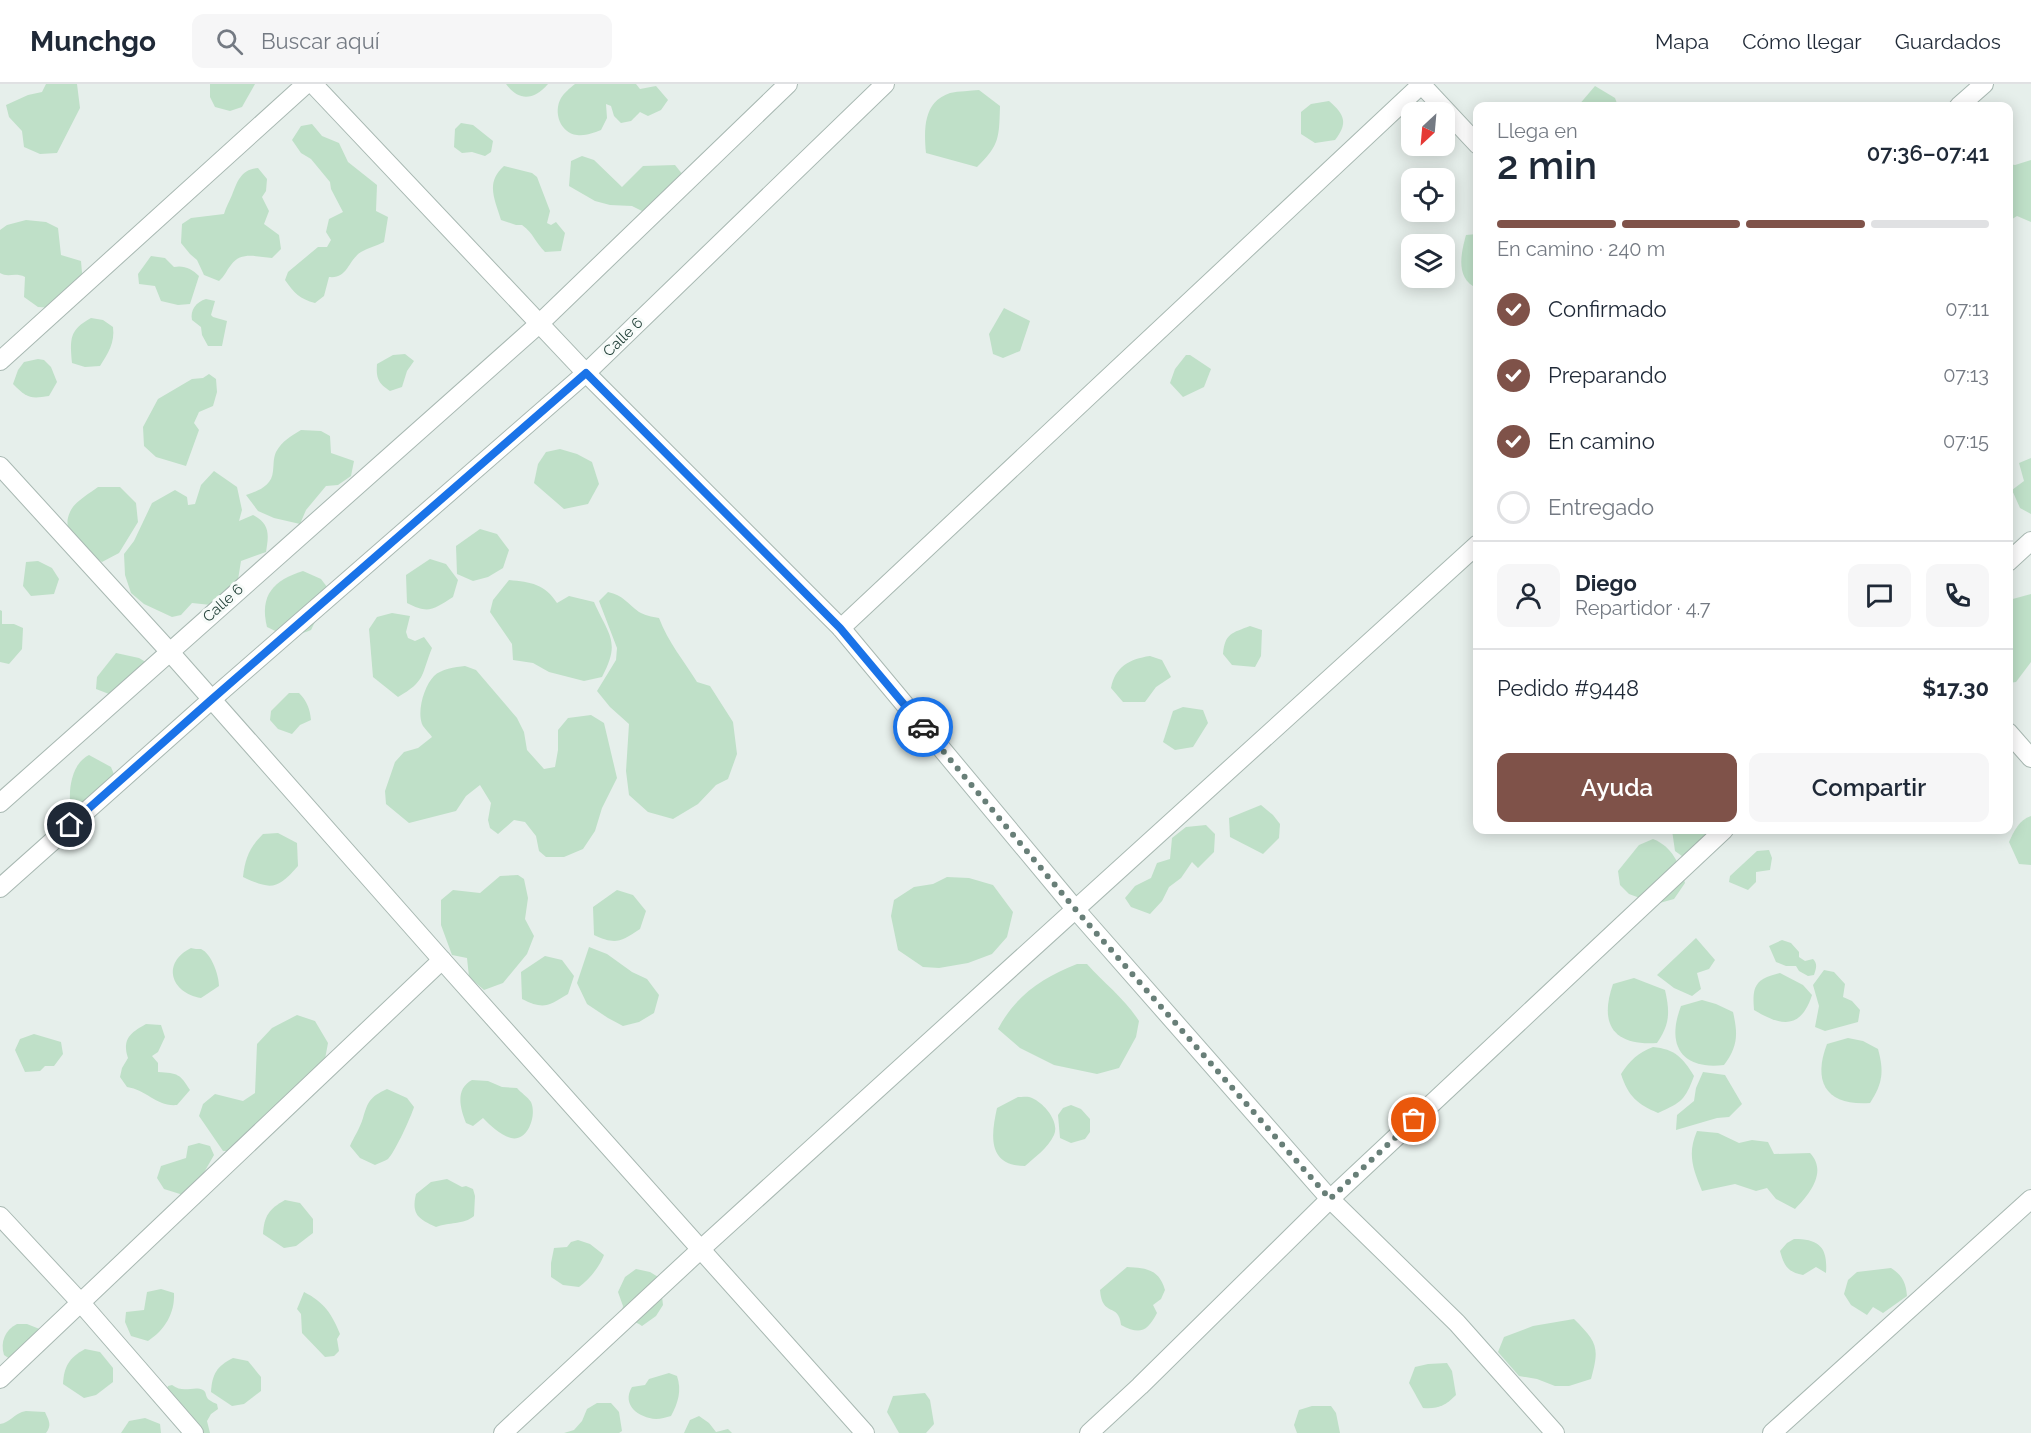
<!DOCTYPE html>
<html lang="es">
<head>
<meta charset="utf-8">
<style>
	:root { --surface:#fff; --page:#f6f6f7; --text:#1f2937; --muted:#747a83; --line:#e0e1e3; --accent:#7f5249 }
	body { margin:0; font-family:Raleway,sans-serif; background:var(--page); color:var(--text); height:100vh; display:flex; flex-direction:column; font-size:22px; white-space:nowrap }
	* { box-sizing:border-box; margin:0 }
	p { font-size:20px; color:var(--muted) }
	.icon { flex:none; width:33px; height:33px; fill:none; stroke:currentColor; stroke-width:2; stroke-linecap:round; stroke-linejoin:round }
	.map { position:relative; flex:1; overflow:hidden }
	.side { position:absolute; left:1473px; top:18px; width:540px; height:732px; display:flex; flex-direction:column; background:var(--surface); border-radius:12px; box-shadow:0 3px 15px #0003 }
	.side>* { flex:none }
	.needle { width:39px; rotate:206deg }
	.fabs { position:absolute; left:1401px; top:18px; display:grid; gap:12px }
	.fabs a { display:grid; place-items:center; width:54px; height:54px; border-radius:12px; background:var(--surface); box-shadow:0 3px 15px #0003; font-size:30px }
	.pin { position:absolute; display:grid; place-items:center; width:51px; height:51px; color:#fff; margin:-26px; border:3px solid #fff; border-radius:50%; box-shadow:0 2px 6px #0007 }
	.courier { position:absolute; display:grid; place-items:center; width:60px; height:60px; margin:-30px; border:4px solid #1a73e8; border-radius:50%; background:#fff; color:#222; box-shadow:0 2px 8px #0007 }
	.overview em { font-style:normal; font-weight:600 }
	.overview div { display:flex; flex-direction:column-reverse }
	.overview { display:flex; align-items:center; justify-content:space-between; height:102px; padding:0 24px }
	h1 { font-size:39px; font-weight:600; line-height:45px }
	.bar { display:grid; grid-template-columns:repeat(4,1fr); gap:9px 6px; align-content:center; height:72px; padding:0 24px }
	.bar i { height:8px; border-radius:4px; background:var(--line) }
	.bar .on { background:var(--accent) }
	.bar p { grid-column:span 4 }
	.line { display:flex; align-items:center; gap:15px; padding:0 24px; border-top:2px solid var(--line) }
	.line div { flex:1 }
	.round { display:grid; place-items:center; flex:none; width:63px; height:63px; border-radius:12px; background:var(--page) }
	ol { padding:0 24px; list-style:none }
	li { display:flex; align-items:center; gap:18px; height:66px }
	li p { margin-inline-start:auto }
	li .icon { padding:6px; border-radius:50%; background:var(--accent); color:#fff; stroke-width:4 }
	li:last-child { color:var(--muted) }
	li i { width:33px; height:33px; border:3px solid var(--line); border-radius:50% }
	.primary-button { display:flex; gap:12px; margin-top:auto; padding:12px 24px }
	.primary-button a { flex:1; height:69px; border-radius:12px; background:var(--accent); color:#fff; font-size:24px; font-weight:600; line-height:69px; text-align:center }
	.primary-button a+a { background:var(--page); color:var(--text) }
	header { display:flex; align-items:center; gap:36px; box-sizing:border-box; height:84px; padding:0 30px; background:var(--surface); border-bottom:2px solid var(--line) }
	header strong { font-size:28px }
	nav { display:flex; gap:33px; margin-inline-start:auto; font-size:21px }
	.search { width:420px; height:54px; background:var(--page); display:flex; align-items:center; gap:15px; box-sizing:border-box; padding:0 21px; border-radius:12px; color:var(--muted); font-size:22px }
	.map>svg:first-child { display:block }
	.green { fill:#bfe0c8 }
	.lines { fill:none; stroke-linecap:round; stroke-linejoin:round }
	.minor-casing { stroke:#a8b8b2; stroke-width:20 }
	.minor { stroke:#fff; stroke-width:18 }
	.done { stroke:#687f78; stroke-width:6; stroke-dasharray:0 10.8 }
	.route { stroke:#1a73e8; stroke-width:8 }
	.labels { text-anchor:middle; stroke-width:6; stroke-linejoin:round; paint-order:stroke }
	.street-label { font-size:15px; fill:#24423a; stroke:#f7fbf9 }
</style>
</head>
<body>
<header>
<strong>Munchgo</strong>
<div class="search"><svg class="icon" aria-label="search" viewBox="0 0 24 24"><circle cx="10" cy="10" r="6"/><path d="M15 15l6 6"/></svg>Buscar aquí</div>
<nav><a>Mapa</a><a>Cómo llegar</a><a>Guardados</a></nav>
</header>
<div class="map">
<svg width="2031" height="1349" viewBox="0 0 2031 1349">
	<rect width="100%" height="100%" fill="#e6efeb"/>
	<!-- green -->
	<g class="green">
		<path d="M46 0H77L80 24 57 69 40 70 24 63 22 47 9 33 6 21 28 11 42 8Z"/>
		<path d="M210 0H255L242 23 230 27 215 23 210 13Z"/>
		<path d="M506 0H548C534 16 519 18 506 0Z"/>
		<path d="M575 0H636L640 5 656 2 668 16 661 26 648 32 640 28 631 37 621 39 614 32 611 22 606 20 607 34 601 46C593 49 586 52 577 51 560 49 553 28 561 14 564 9 570 4 575 0Z"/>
		<path d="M1595 2 1615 14 1618 22H1578Z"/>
		<path d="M979 6 1000 22C999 53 1000 61 977 83L926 69C924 45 923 18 950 9 959 7 970 7 979 6Z"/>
		<path d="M1329 17C1345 31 1348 39 1335 56L1315 59 1301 50V28L1311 20Z"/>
		<path d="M461 39 473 41 493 57 491 68 485 72 472 68 462 69 454 63 455 45Z"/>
		<path d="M312 40 322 52 339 59 348 78 377 101 376 127 388 133 384 158C376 162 368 164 361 168 348 176 348 195 329 193L324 212 315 219C300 215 294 209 285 196L288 188 318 163H327L331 156 326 148 329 135 343 128 331 105 330 98 311 75 301 69 292 56 301 42Z"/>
		<path d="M582 72 594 76 622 103 643 82 675 81 683 91 658 127H642L632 122 610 121 595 117 569 102 571 77Z"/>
		<path d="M2031 76V138L2017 132 2009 137V80L2015 81Z"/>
		<path d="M504 82 532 89 537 93 550 127 547 139 551 141 556 138 565 149 561 167 545 168C535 158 534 150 522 141H516L501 136C495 115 485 99 504 82Z"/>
		<path d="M258 84 267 95 266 107 262 113 269 127 264 140 279 151 281 165 272 174C257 173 241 167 231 181 226 187 225 192 219 197L204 191 197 176 190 170 181 159 182 140 191 134 224 130C226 123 229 118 232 111 237 98 241 85 258 84Z"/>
		<path d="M26 136 46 138 58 144 61 171 81 177 83 200 53 224 38 223 24 213 25 193C15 188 8 194 0 189V146L7 141Z"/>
		<path d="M1477 150H1478L1477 204C1455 195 1461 169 1466 151Z"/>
		<path d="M151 172 165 174 174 183C184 181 192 185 199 192L190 220 178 221 161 217 155 202 139 200 138 190Z"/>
		<path d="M206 215 215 217 211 231 213 233 227 237 222 262H208L202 251 201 243 192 236C190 226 196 218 206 215Z"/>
		<path d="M1004 224 1030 237 1020 267 1003 274 993 270 989 250Z"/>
		<path d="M91 234 103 236 113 243C115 259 108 269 100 282L85 283 72 279C70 255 69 246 91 234Z"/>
		<path d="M405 270 414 277 407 287 402 303 390 307C378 299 376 294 377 280L393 271Z"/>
		<path d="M1186 271H1190L1211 285 1204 303 1183 313 1170 299 1175 285Z"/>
		<path d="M38 275 44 276 51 283 57 298 49 312C30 315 27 314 13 300L18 286 24 278Z"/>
		<path d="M209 290 216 295 217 308 213 322 199 328 194 339 199 346 186 382 156 373 144 362 143 343 158 315 192 295 203 294Z"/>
		<path d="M301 346 321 347 330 352 331 369 354 377 351 392 338 401 326 402 306 426 300 440 274 434 258 427 246 411C258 407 272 402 273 387 274 380 273 375 276 368 282 357 291 352 301 346Z"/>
		<path d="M560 365 577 370 592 378 599 400 588 420 564 425 534 399 538 380 546 368Z"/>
		<path d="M2031 374V430L2020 424 2012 406 2024 397 2019 379Z"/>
		<path d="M214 387 237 403 242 426 239 437 253 431C270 440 269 450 266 468L241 477 236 508 211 521 192 519 181 531 172 533 144 520 131 509 125 491 124 470 134 457 152 419 175 406 187 413 188 421 195 420 201 401Z"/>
		<path d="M98 403H120L136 419 138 438 119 469 102 478C86 467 59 451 70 428 74 418 90 409 98 403Z"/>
		<path d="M480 445 497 450 509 466 503 484 488 493 473 497 457 490 456 462Z"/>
		<path d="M430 475 446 480 458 496 453 513C433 526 428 530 407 519L406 491Z"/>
		<path d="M38 477 52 484 59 495 54 510 31 512 23 502 26 478Z"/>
		<path d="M303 487 321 495 330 507 311 546C291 554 285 552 267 543 259 511 274 496 303 487Z"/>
		<path d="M509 496C531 498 545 500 557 519L569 512 594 518C609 552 621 557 602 593L584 597 549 588 533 579 513 576 512 560 490 528 493 516Z"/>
		<path d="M608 508C623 511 628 520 639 528 644 531 652 533 659 534 668 558 684 577 697 598L710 602 733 638 737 670 728 695 716 701 698 720 673 735 648 728 629 711 626 687 629 640 610 623 597 607 616 576 617 564 599 517Z"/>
		<path d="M2031 510V578L2016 598 2009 599V516Z"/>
		<path d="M0 526 2 527V540H14L23 544 22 565 9 580 0 578Z"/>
		<path d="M392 529 410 532 406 548 408 554 415 557 424 553 432 564C421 591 426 597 398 613L373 593 369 545 377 533Z"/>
		<path d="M1250 542 1262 546 1261 572 1255 583 1232 581 1223 570C1225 549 1232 549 1250 542Z"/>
		<path d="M116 569 139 574 149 580 122 615 96 605 97 593Z"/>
		<path d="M1150 572 1162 576 1171 593 1156 603 1145 618H1123L1111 604C1115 583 1129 575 1150 572Z"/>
		<path d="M465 582 476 586 517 634 524 648 527 666 544 685 555 683 558 666V646L568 634 591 631 604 639 617 694 602 724 595 747 583 765 564 773H546L539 767 536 752 525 738 514 736 498 750 490 744 488 736 491 719 480 701 466 712 456 727 409 739 386 720 385 707 395 678 404 668 418 664 432 653C430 650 426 646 423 642 416 629 424 602 434 592 441 585 455 583 465 582Z"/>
		<path d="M289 609H299C307 617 310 625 311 636L300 641 292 650 278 645 270 636 271 627Z"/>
		<path d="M1183 623 1203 626 1208 639 1193 663 1175 666 1163 658 1173 627Z"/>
		<path d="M89 671 111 683 117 698 81 723 70 717C69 701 73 679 89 671Z"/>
		<path d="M1261 721 1273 731 1280 740 1279 754 1263 770 1230 753 1229 734Z"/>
		<path d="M2031 732V781L2019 780 2009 758C2014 747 2019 736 2031 732Z"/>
		<path d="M1206 741 1215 750 1214 768 1198 784 1192 778 1181 794 1169 803 1162 817 1150 830 1131 823 1125 814 1135 802 1151 794 1157 779 1170 775 1172 754 1186 743Z"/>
		<path d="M1672 746H1718L1686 775 1675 767Z"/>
		<path d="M278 749 297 759 298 782C277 806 271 806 243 793 245 774 250 763 263 750Z"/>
		<path d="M1653 755C1673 763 1679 780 1685 799L1674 815 1656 820 1629 810 1620 801 1618 787 1639 761Z"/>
		<path d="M1769 766 1772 774 1770 786 1756 788V798L1748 806 1729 798 1730 792 1757 767Z"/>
		<path d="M500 792 518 791 524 795 528 814 525 835 534 852 527 870 503 899 484 906 469 893 467 874 452 871 441 841V816L453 806 480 809Z"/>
		<path d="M947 793 969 794 993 801 1013 828 1007 853 992 870 968 879 939 884 923 883 898 866 891 832 894 816 914 803 933 800Z"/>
		<path d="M617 806 633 811 646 827 640 845C620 858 616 861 594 851L593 823Z"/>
		<path d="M1696 854 1715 876 1709 885 1697 889 1701 905 1692 912 1674 904 1657 891Z"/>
		<path d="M1782 856 1791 859 1799 868V873L1805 877 1813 875C1818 880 1816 885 1814 891L1808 892 1799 887 1796 882H1786L1776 878 1769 862Z"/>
		<path d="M589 863 607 870 632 888 647 895 659 911 654 929 639 938 623 942 608 934 587 920 577 899Z"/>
		<path d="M191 864C193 865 199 865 201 865 212 870 219 892 219 902L201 914C171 909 161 879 191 864Z"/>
		<path d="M545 872 562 876 574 892 568 910C548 922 544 926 522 915L521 888Z"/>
		<path d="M1077 880H1087C1104 899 1125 915 1139 937L1136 953 1119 984 1097 990 1054 981 1020 964 998 945C1016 911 1042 894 1077 880Z"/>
		<path d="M1824 886 1834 888 1845 900 1843 913 1852 917 1860 926 1858 938 1825 947 1815 943 1819 922 1813 901Z"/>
		<path d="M1780 889 1803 901 1812 911C1801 945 1782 943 1754 926 1752 902 1755 895 1780 889Z"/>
		<path d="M1634 894 1665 906C1670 928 1670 940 1657 959 1613 962 1599 940 1613 900Z"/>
		<path d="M1702 916 1716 920 1733 928C1738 950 1738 962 1724 981 1681 986 1666 961 1681 922Z"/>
		<path d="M297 931 315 937 328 959 325 975 263 1059 243 1058 234 1067H223L199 1032 203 1020 215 1010 243 1017 255 1009 257 960 272 944Z"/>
		<path d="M146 940 161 941 165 953 158 968 152 972 158 979V988C178 989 180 990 190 1006L177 1021C157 1023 147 1006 127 1003L120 993 122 984 128 974C122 955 130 949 146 940Z"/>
		<path d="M34 950 61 958 63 970 54 982H45L40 987 25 988 15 966 20 955Z"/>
		<path d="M1848 954 1863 957 1878 965C1884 987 1883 999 1870 1019 1827 1022 1812 999 1827 960Z"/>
		<path d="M1653 963C1675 965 1683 974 1694 992 1685 1016 1682 1018 1658 1029 1637 1020 1628 1012 1621 990 1630 976 1638 969 1653 963Z"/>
		<path d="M1703 988 1725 991 1742 1020 1729 1033 1717 1034 1676 1046 1677 1031 1694 1017 1696 1004Z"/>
		<path d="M472 996 488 997 502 1003 517 1004C520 1008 528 1013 531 1018 537 1031 528 1058 511 1054 500 1051 491 1042 483 1034L473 1042 466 1039C460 1024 455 1005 472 996Z"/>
		<path d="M387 1005 407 1014 414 1023C411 1033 395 1068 388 1075 385 1077 379 1079 375 1081L360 1074 350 1062C354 1053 360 1044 363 1034 368 1017 370 1013 387 1005Z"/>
		<path d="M1018 1013C1022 1013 1029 1012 1032 1014 1044 1019 1060 1038 1054 1051 1048 1064 1034 1074 1025 1082 987 1082 991 1051 997 1024Z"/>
		<path d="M1071 1021 1081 1025 1090 1035V1048L1085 1055 1071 1059 1060 1054 1058 1031 1063 1024Z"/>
		<path d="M1697 1047 1718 1049 1739 1059 1752 1056 1768 1058 1774 1070 1810 1069C1828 1088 1809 1111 1795 1125L1776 1115 1767 1104 1756 1107 1735 1100 1702 1107C1693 1085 1687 1070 1697 1047Z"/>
		<path d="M199 1059 210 1062 214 1071 202 1092 209 1108 199 1120 185 1117 180 1110 164 1105 157 1094 161 1082 186 1074 188 1062Z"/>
		<path d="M447 1095 462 1103 466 1102 473 1105 475 1112 474 1132C464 1141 448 1138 436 1143 419 1135 411 1131 416 1110L431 1098Z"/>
		<path d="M285 1116 300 1119 313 1135V1149L296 1162 284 1164 263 1150C264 1132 269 1125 285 1116Z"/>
		<path d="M1794 1155C1819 1155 1828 1163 1826 1189L1816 1183 1803 1191C1787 1188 1784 1181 1780 1167L1787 1159Z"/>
		<path d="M578 1156 590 1160 604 1171C600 1182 589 1196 579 1203L563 1201 551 1193V1179L554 1164 567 1163 571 1158Z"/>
		<path d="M1127 1183C1146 1184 1159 1185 1165 1206L1161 1215 1153 1221 1157 1229C1147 1248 1140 1251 1121 1241 1119 1218 1102 1234 1100 1206Z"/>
		<path d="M1891 1184C1902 1191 1906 1198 1907 1212L1883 1229 1873 1223 1867 1231 1851 1221 1844 1210 1848 1196 1857 1188Z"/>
		<path d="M636 1185 650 1188 663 1196 661 1204 663 1221 656 1232 642 1242C635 1237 629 1236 621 1231L623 1222 618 1208 625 1193Z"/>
		<path d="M161 1205 174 1209C175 1229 165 1246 148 1257L131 1252 125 1238 126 1228 144 1226 147 1208Z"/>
		<path d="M304 1208C324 1218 332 1230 340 1250L337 1255 339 1267 334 1272 325 1273 302 1249 301 1230 297 1225Z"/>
		<path d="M1574 1235C1597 1258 1600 1263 1591 1295L1569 1302H1555L1537 1295 1519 1292 1498 1268 1504 1253 1533 1242Z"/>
		<path d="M17 1240H27L42 1246 16 1279 4 1271C0 1258 5 1246 17 1240Z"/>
		<path d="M85 1265 100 1268 113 1284V1298L96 1311 84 1314 63 1300C64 1282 69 1274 85 1265Z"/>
		<path d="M233 1274 248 1277 261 1293V1307L244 1320 232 1322 211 1308C212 1290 217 1282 233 1274Z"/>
		<path d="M1447 1279 1452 1287 1456 1311C1445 1322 1438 1325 1423 1324L1409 1299 1415 1283 1428 1280Z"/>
		<path d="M669 1289 677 1292C682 1307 678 1319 671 1332 666 1333 661 1335 656 1335 639 1334 621 1321 632 1303L645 1301 649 1295Z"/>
		<path d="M172 1301C184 1310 194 1301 203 1306 207 1309 205 1311 208 1315 209 1316 216 1320 217 1320L218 1325 211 1330 207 1337 210 1349H187L162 1320 168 1302Z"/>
		<path d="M925 1309 930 1316 934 1340 926 1349H899L887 1328 893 1312Z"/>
		<path d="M597 1319H611L619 1328 622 1347 619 1349H564L574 1346 582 1337 587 1325Z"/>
		<path d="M1312 1322H1331L1336 1329 1340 1349H1297L1294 1341 1299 1326Z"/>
		<path d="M26 1327 45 1328C49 1337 52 1341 46 1349H0V1340C10 1339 14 1329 26 1327Z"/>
		<path d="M699 1332 709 1339 716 1348 728 1345 732 1349H684L690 1336Z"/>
		<path d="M145 1334 160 1340 161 1349H121L129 1337Z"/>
	</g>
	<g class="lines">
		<defs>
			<g id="minor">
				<path d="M313 0 586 289 841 544 1076 826 1330 1115 1457 1239 1555 1349"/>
				<path d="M1421 0 1478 61"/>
				<path d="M1959 22 1984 0"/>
				<path d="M0 277 306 0"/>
				<path d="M0 382 169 567 442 876 865 1349"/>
				<path d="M2008 478 2031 457"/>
				<path d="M841 544 1422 0"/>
				<path d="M2008 648 2031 674"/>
				<path d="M0 719 540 239 788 0"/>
				<path d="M0 804 211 616 586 289 885 0"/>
				<path d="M0 1132 81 1219 194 1349"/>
				<path d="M0 1295 442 876"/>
				<path d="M503 1349 701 1165 1478 460"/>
				<path d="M1089 1349 1140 1302 1330 1115 1724 746"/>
				<path d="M1772 1349 2031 1115"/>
			</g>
		</defs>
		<!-- minor casing -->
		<use href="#minor" class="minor-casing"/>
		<!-- minor -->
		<use href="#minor" class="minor"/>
	</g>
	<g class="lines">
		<!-- done -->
		<path class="done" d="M923 643 1076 826 1330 1115 1414 1036"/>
		<!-- route -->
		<path class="route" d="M70 741 211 616 586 289 840 544 923 643"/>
	</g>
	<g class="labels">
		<!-- street labels -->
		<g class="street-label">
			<text transform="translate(623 253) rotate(-44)" y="5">Calle 6</text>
			<text transform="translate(223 519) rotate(-42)" y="5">Calle 6</text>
		</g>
	</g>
</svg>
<div class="fabs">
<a><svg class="needle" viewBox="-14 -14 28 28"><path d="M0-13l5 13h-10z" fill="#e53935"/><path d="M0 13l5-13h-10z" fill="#747a83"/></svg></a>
<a><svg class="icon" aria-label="locate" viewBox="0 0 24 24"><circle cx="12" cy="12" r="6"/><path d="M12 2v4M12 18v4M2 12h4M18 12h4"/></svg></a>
<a><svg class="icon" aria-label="layers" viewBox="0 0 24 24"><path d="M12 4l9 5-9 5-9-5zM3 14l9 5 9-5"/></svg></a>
</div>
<div class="pin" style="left:1414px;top:1036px;background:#ea580c"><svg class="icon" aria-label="bag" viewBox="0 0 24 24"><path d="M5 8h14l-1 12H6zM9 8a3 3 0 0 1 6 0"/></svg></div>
<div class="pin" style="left:70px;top:741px;background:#1f2937"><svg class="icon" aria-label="home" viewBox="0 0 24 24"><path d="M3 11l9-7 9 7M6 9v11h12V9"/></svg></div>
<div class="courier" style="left:923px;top:643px"><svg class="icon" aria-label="car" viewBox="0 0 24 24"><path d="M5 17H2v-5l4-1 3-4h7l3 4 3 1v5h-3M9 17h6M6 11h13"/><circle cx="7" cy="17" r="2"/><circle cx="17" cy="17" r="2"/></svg></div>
<section class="side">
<div class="overview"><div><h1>2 min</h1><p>Llega en</p></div><em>07:36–07:41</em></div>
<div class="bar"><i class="on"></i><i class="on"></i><i class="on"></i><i></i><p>En camino · 240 m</p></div>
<ol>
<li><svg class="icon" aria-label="check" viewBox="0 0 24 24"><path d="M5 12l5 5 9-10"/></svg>Confirmado<p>07:11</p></li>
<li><svg class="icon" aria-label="check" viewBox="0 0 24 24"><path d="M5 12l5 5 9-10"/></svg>Preparando<p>07:13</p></li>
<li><svg class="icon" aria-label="check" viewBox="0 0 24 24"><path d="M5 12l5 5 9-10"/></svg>En camino<p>07:15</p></li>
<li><i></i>Entregado</li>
</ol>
<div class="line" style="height:108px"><a class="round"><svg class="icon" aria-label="person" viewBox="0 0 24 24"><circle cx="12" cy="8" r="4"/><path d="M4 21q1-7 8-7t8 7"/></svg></a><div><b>Diego</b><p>Repartidor · 4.7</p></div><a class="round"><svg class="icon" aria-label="chat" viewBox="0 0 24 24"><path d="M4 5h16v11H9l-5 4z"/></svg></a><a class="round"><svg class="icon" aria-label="phone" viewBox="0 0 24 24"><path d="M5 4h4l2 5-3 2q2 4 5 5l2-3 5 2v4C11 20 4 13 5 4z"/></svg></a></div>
<div class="line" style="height:78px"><div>Pedido #9448</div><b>$17.30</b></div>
<div class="primary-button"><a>Ayuda</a><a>Compartir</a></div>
</section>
</div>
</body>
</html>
